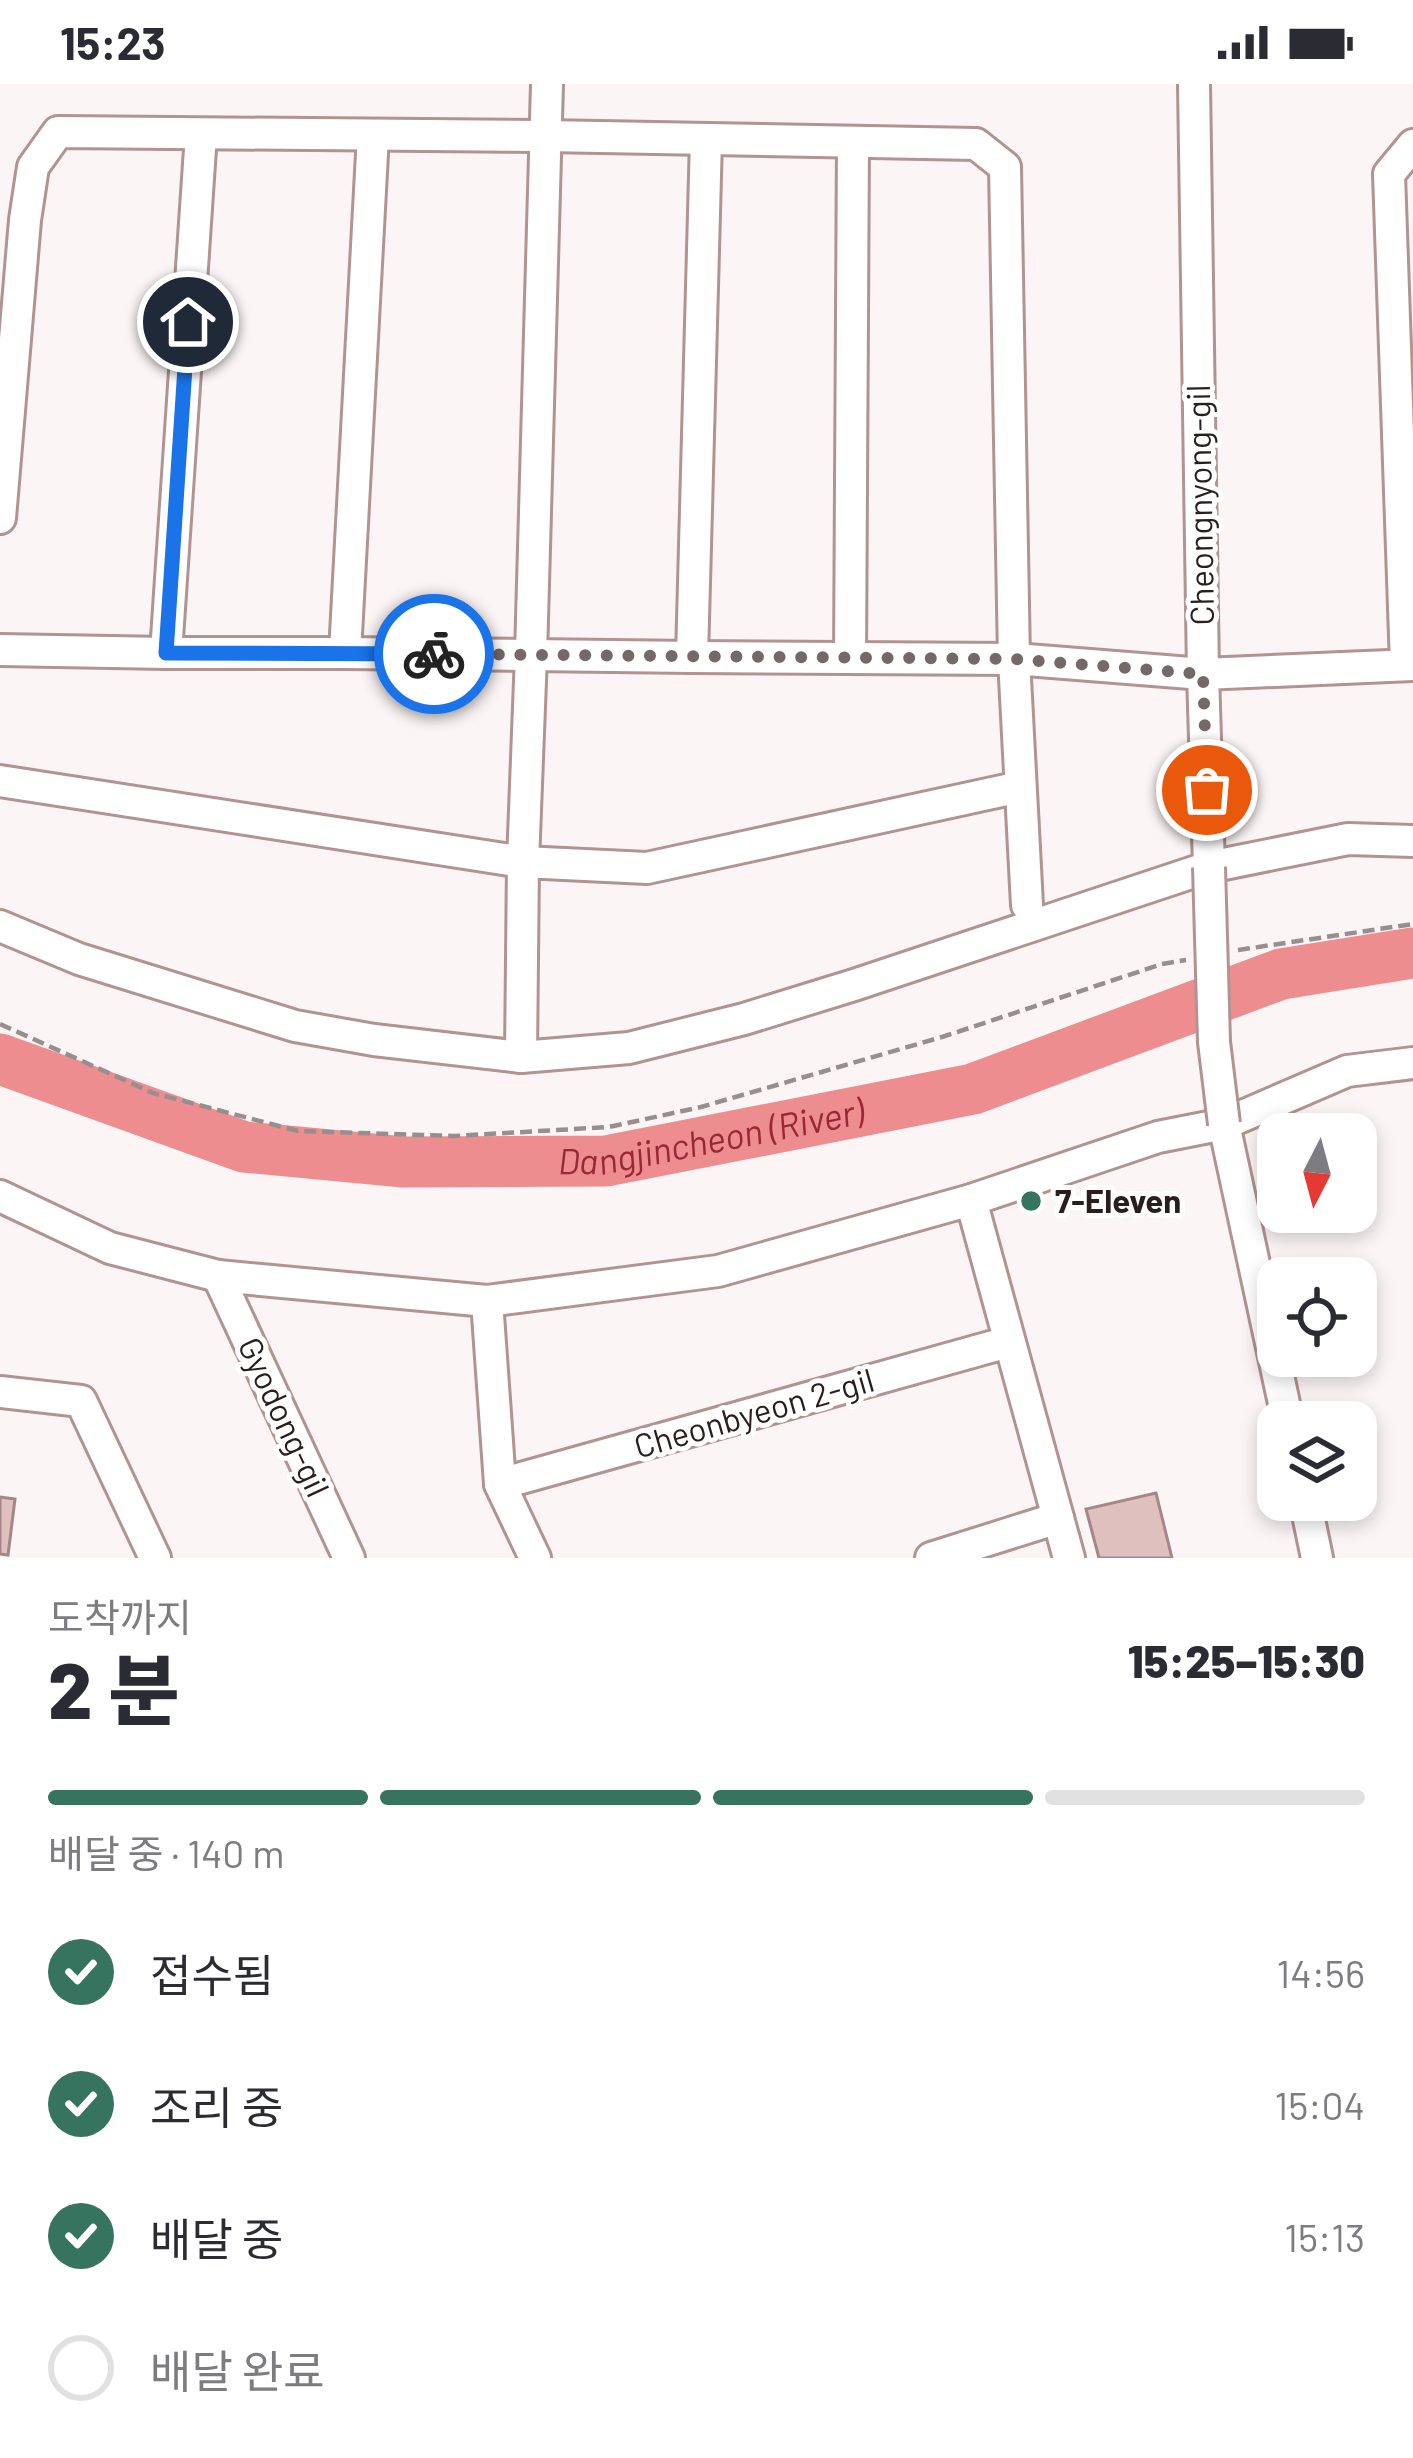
<!DOCTYPE html>
<html lang="ko">
<head>
<meta charset="utf-8">
<style>
	:root { --surface:#fff; --page:#f7f7f7; --text:#2b2b33; --muted:#7c7c81; --line:#e1e1e2; --accent:#37745f }
	body { margin:0; font-family:Barlow,"Noto Sans KR",sans-serif; background:var(--page); color:var(--text); height:100vh; display:flex; flex-direction:column; font-size:45px; white-space:nowrap }
	* { box-sizing:border-box; margin:0 }
	p { font-size:39px; color:var(--muted) }
	.icon { flex:none; width:66px; height:66px; fill:none; stroke:currentColor; stroke-width:2; stroke-linecap:round; stroke-linejoin:round }
	.map { position:relative; height:1474px; overflow:hidden }
	.details { display:flex; flex-direction:column; background:var(--surface); flex:1 }
	.details>* { flex:none }
	.needle { width:78px; rotate:186deg }
	.tools { position:absolute; left:1257px; top:1029px; display:grid; gap:24px }
	.tools a { display:grid; place-items:center; width:120px; height:120px; border-radius:24px; background:var(--surface); box-shadow:0 6px 18px #0003; font-size:60px }
	.pin { position:absolute; display:grid; place-items:center; width:102px; height:102px; color:#fff; margin:-51px; border:6px solid #fff; border-radius:50%; box-shadow:0 3px 12px #0007 }
	.courier { position:absolute; display:grid; place-items:center; width:120px; height:120px; margin:-60px; border:9px solid #1a73e8; border-radius:50%; background:#fff; color:#222; box-shadow:0 3px 15px #0007 }
	.overview em { font-style:normal; font-weight:800 }
	.overview div { display:flex; flex-direction:column-reverse }
	.overview { display:flex; align-items:center; justify-content:space-between; height:204px; padding:0 48px }
	h1 { font-size:78px; font-weight:800; line-height:90px }
	.bar { display:grid; grid-template-columns:repeat(4,1fr); gap:18px 12px; align-content:center; height:144px; padding:0 48px }
	.bar i { height:15px; border-radius:9px; background:var(--line) }
	.bar .active { background:var(--accent) }
	.bar p { grid-column:span 4 }
	ol { padding:0 48px; list-style:none }
	li { display:flex; align-items:center; gap:36px; height:132px }
	li p { margin-inline-start:auto }
	li .icon { padding:12px; border-radius:50%; background:var(--accent); color:#fff; stroke-width:4 }
	li:last-child { color:var(--muted) }
	li i { width:66px; height:66px; border:6px solid var(--line); border-radius:50% }
	.status { display:flex; justify-content:space-between; align-items:center; height:84px; padding:0 60px; background:var(--surface); direction:ltr }
	.status svg { height:33px; fill:currentColor }
	.map>svg:first-child { display:block }
	.lines { fill:none; stroke-linecap:round; stroke-linejoin:round }
	.river { stroke:#ed8d8f; stroke-width:51 }
	.building { fill:#e0bfbf; stroke:#a58787; stroke-width:3 }
	.minor-casing { stroke:#b19392; stroke-width:36 }
	.path { stroke:#988e8e; stroke-width:4.5; stroke-dasharray:12 6; stroke-linecap:butt }
	.minor { stroke:#fff; stroke-width:30 }
	.minor-bridge-casing { stroke:#b19392; stroke-width:36; stroke-linecap:butt }
	.minor-bridge { stroke:#fff; stroke-width:30 }
	.done { stroke:#736969; stroke-width:12; stroke-dasharray:0 21.6 }
	.route { stroke:#1a73e8; stroke-width:15 }
	.poi-dot { fill:#37745f; stroke:#fff; stroke-width:4.5 }
	.labels { text-anchor:middle; stroke-width:10; stroke-linejoin:round; paint-order:stroke }
	.street-label { font-size:33px; fill:#291d1d; stroke:#fff }
	.poi-label { font-size:33px; font-weight:bold; fill:#291d1d; stroke:#fff; text-anchor:start }
	.water-label { font-size:36px; font-style:italic; fill:#982835; stroke:#fff }
</style>
</head>
<body>
<div class="status"><b>15:23</b><svg viewBox="0 0 49 12"><path d="M0 12V9h3v3zM5 12V6h3v6zM10 12V3h3v9zM15 12V0h3v12zM26 1h20v11H26zM47 4h2v5h-2z"/></svg></div>
<div class="map">
<svg width="1413" height="1474" viewBox="0 0 1413 1474">
	<rect width="100%" height="100%" fill="#fcf5f5"/>
	<g class="lines">
		<!-- river -->
		<path class="river" id="s1" d="M0 975 244 1063 404 1078 606 1077 973 1005 1281 890 1413 869"/>
	</g>
	<!-- building -->
	<g class="building">
		<path d="M1156 1409 1172 1474H1099L1086 1425Z"/>
		<path d="M0 1413 15 1415 8 1471 0 1470Z"/>
	</g>
	<g class="lines">
		<defs>
			<g id="minor">
				<path d="M1194 0 1203 590 1209 783"/>
				<path d="M0 434 25 136 33 83 58 48 545 52 976 60 1005 83 1014 575 692 573"/>
				<path d="M0 566 166 569 201 50"/>
				<path d="M166 569H345L373 51"/>
				<path d="M345 569 531 571 547 0"/>
				<path d="M850 574 853 58"/>
				<path d="M1406 581 1389 90 1413 61"/>
				<path d="M0 697 523 778 531 571 692 573 706 55"/>
				<path d="M1027 821 1014 575 1203 590 1413 581"/>
				<path d="M0 842 79 875 295 942 374 956 521 973 629 964 744 935 854 901 1209 783 1348 755 1413 757"/>
				<path d="M521 973 523 778 647 784 1020 703"/>
				<path d="M1224 1040 1288 1338"/>
				<path d="M0 1112 110 1164 218 1192 487 1217"/>
				<path d="M971 1116 1069 1474"/>
				<path d="M218 1192 349 1474"/>
				<path d="M0 1308 81 1317 155 1474"/>
				<path d="M500 1400 487 1217 718 1187 971 1116 1158 1053 1224 1040 1347 987 1413 979"/>
				<path d="M1305 1416 1317 1474"/>
				<path d="M535 1474 500 1400 1008 1258"/>
				<path d="M931 1474 1058 1434"/>
			</g>
		</defs>
		<!-- minor casing -->
		<use href="#minor" class="minor-casing"/>
		<!-- path -->
		<g class="path">
			<path d="M1238 866 1413 840"/>
			<path d="M0 940 153 1009 298 1047 454 1052 609 1043 701 1023 942 953 1162 880 1186 876"/>
		</g>
		<!-- minor -->
		<use href="#minor" class="minor"/>
		<defs>
			<path id="minor-bridge" d="M1209 783 1214 958 1224 1040"/>
		</defs>
		<!-- minor-bridge casing -->
		<use href="#minor-bridge" class="minor-bridge-casing"/>
		<!-- minor-bridge -->
		<use href="#minor-bridge" class="minor-bridge"/>
	</g>
	<g class="lines">
		<!-- done -->
		<path class="done" d="M434 570 1014 575 1203 590 1207 706"/>
		<!-- route -->
		<path class="route" d="M188 238 166 569 434 570"/>
	</g>
	<!-- markers -->
	<circle class="poi-dot" cx="1031" cy="1117" r="12"/>
	<g class="labels">
		<!-- street labels -->
		<g class="street-label">
			<text transform="translate(1200 421) rotate(-91)" y="12">Cheongnyong-gil</text>
			<text transform="translate(754 1329) rotate(-16)" y="12">Cheonbyeon 2-gil</text>
			<text transform="translate(284 1333) rotate(65)" y="12">Gyodong-gil</text>
		</g>
		<!-- poi labels -->
		<g class="poi-label">
			<text x="1055" y="1129">7-Eleven</text>
		</g>
		<!-- water labels -->
		<g class="water-label">
			<text dy="13" stroke="none"><textPath href="#s1" startOffset="729">Dangjincheon (River)</textPath></text>
		</g>
	</g>
</svg>
<div class="tools">
<a><svg class="needle" viewBox="-14 -14 28 28"><path d="M0-13l5 13h-10z" fill="#e53935"/><path d="M0 13l5-13h-10z" fill="#7c7c81"/></svg></a>
<a><svg class="icon" aria-label="locate" viewBox="0 0 24 24"><circle cx="12" cy="12" r="6"/><path d="M12 2v4M12 18v4M2 12h4M18 12h4"/></svg></a>
<a><svg class="icon" aria-label="layers" viewBox="0 0 24 24"><path d="M12 4l9 5-9 5-9-5zM3 14l9 5 9-5"/></svg></a>
</div>
<div class="pin" style="left:1207px;top:706px;background:#ea580c"><svg class="icon" aria-label="bag" viewBox="0 0 24 24"><path d="M5 8h14l-1 12H6zM9 8a3 3 0 0 1 6 0"/></svg></div>
<div class="pin" style="left:188px;top:238px;background:#1f2937"><svg class="icon" aria-label="home" viewBox="0 0 24 24"><path d="M3 11l9-7 9 7M6 9v11h12V9"/></svg></div>
<div class="courier" style="left:434px;top:570px"><svg class="icon" aria-label="bike" viewBox="0 0 24 24"><circle cx="6" cy="16" r="4"/><circle cx="18" cy="16" r="4"/><path d="M6 16l4-8h5l3 8M10 8l3 8H6M13 5h3"/></svg></div>
</div>
<section class="details">
<div class="overview"><div><h1>2 분</h1><p>도착까지</p></div><em>15:25–15:30</em></div>
<div class="bar"><i class="active"></i><i class="active"></i><i class="active"></i><i></i><p>배달 중 · 140 m</p></div>
<ol>
<li><svg class="icon" aria-label="check" viewBox="0 0 24 24"><path d="M5 12l5 5 9-10"/></svg>접수됨<p>14:56</p></li>
<li><svg class="icon" aria-label="check" viewBox="0 0 24 24"><path d="M5 12l5 5 9-10"/></svg>조리 중<p>15:04</p></li>
<li><svg class="icon" aria-label="check" viewBox="0 0 24 24"><path d="M5 12l5 5 9-10"/></svg>배달 중<p>15:13</p></li>
<li><i></i>배달 완료</li>
</ol>
</section>
</body>
</html>
